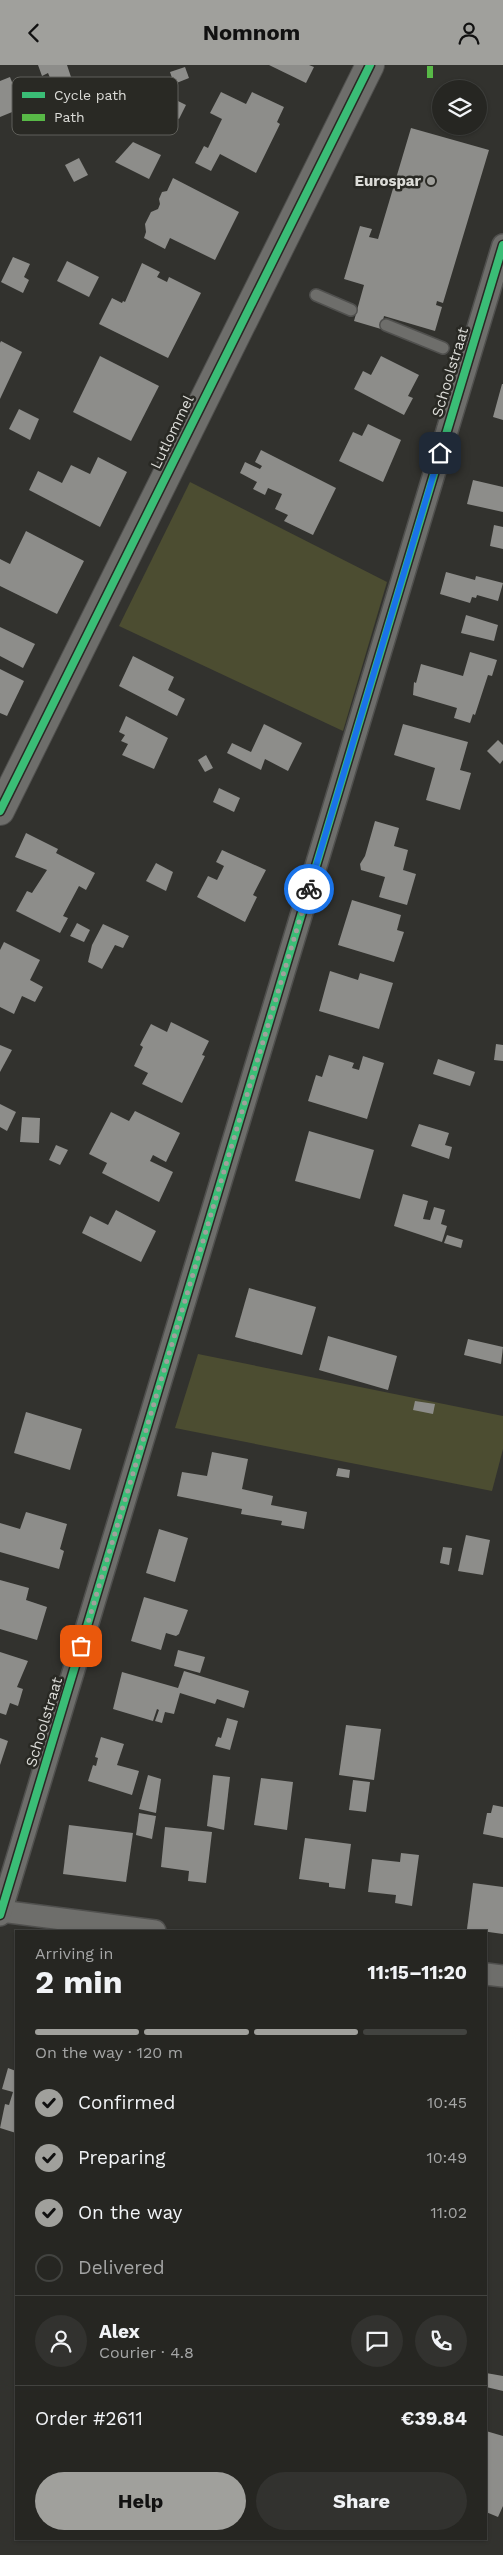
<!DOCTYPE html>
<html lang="en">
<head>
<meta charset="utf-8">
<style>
	:root { --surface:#262622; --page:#32322f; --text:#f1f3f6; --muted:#a4a5a5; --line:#424340; --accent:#a0a09c }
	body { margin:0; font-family:"Work Sans",sans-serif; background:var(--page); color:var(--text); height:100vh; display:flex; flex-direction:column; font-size:19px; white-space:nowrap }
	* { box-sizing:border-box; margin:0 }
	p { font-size:16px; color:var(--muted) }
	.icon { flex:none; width:28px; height:28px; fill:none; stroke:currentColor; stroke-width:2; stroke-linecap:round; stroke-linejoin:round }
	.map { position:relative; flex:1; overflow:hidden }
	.details { position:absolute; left:15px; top:1865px; width:472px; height:610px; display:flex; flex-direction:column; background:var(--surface); border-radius:0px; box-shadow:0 1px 4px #0004,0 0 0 1px var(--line) }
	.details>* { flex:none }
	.buttons { position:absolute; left:432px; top:15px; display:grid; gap:10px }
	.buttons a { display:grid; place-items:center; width:55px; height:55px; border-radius:50%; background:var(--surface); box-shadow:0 1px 4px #0004,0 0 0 1px var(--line); font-size:25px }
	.pin { position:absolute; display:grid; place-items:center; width:42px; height:42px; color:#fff; margin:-21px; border-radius:10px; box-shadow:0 2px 8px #0006 }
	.courier { position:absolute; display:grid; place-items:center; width:50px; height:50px; margin:-25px; border:4px solid #1a73e8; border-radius:50%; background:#fff; color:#222; box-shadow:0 1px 6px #0007 }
	.overview em { font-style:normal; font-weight:700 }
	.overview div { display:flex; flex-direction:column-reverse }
	.overview { display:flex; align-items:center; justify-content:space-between; height:85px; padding:0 20px }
	h1 { font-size:32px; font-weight:700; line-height:38px }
	.bar { display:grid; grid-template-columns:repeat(4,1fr); gap:8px 5px; align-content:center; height:60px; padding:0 20px }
	.bar i { height:6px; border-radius:4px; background:var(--line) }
	.bar .selected { background:var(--accent) }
	.bar p { grid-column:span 4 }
	.line { display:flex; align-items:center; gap:12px; padding:0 20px; border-top:1px solid var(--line) }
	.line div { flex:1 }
	.round { display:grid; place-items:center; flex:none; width:52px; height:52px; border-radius:26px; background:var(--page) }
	ol { padding:0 20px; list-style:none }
	li { display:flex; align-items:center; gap:15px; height:55px }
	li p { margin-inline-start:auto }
	li .icon { padding:5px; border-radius:50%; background:var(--accent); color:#111; stroke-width:4 }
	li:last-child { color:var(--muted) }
	li i { width:28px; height:28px; border:2px solid var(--line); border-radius:50% }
	.primary-button { display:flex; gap:10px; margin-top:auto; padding:10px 20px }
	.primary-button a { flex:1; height:58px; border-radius:30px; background:var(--accent); color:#111; font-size:20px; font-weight:700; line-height:58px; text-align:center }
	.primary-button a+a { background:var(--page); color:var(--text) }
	header { display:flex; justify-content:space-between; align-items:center; height:65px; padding:0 20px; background:var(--accent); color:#111; font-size:22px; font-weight:700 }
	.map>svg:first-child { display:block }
	.green { fill:#4c4d31 }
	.building { fill:#8d8d8a }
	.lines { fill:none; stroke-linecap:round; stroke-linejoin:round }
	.service-casing { stroke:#50504e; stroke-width:14 }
	.minor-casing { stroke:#50504e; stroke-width:24 }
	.secondary-casing { stroke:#50504e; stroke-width:30 }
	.service { stroke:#6e6e6b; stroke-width:11 }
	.minor { stroke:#6e6e6b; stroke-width:21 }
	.secondary { stroke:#6e6e6b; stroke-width:28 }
	.quiet { stroke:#58b947; stroke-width:6; stroke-dasharray:12 6; stroke-linecap:butt }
	.cycleway-casing { stroke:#292924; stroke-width:11 }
	.cycleway { stroke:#3abd76; stroke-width:8 }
	.done { stroke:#a0a09c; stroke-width:5; stroke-dasharray:0 9 }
	.route { stroke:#1a73e8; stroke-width:6 }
	.poi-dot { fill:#a0a09c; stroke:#292924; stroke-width:2 }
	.labels { text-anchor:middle; stroke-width:5; stroke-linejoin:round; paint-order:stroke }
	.poi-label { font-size:15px; font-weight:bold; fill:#dcdcd8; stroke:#292924; text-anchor:end }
	.street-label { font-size:15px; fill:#dcdcd8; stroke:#292924 }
	.key { fill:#292924; stroke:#5f5f5a; stroke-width:1 }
	.key-label { font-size:14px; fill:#dcdcd8 }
</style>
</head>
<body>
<header><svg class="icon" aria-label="back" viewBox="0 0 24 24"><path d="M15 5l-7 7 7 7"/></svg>Nomnom<svg class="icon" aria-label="person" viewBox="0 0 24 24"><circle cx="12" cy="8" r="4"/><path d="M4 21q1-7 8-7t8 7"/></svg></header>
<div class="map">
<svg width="503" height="2490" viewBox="0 0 503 2490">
	<rect width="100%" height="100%" fill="#32322e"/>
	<!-- green -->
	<g class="green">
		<path d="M190 417 387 517 343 666 119 561Z"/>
		<path d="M198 1289 503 1351V1384L492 1426 175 1363Z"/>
	</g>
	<!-- building -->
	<g class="building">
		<path d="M38 0H67L72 15 54 22 48 8 42 11Z"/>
		<path d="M269 0H309L314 2 306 18Z"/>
		<path d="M185 2 189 13 174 19 170 7Z"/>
		<path d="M10 12 22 43 0 52V16Z"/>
		<path d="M221 27 246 39 252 27 284 42 277 57 280 59 256 108 220 89 211 106 195 98 204 81 208 83 222 54 210 48Z"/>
		<path d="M174 34 186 40 179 54 167 48Z"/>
		<path d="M411 63 489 85 443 238 437 236 436 240 442 242 435 266 384 251 381 264 354 256 364 220 344 214 360 161 372 164 369 172 378 174Z"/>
		<path d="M133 77 161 90 149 114 115 97Z"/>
		<path d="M79 93 88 110 74 117 65 100Z"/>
		<path d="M173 113 239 147 215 195 170 173 165 184 144 173 146 167 145 159 151 147 158 144 160 139 159 134 162 127 167 126Z"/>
		<path d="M13 192 30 199 24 212 29 215 23 228 1 217Z"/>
		<path d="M67 196 99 212 89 232 57 216Z"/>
		<path d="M142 198 160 207 157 212 167 217 169 212 201 228 168 293 99 259 112 233 122 238 123 236 125 237Z"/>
		<path d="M1 276 22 287 0 334V278Z"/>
		<path d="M100 291 159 321 131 376 73 347Z"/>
		<path d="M381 291 419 310 408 331 413 333 404 350 354 324 363 306 371 310Z"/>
		<path d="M502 319H503V355L493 352Z"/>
		<path d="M19 344 39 354 30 375 9 364Z"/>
		<path d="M368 359 401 375 383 417 339 396 353 367 362 371Z"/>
		<path d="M261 385 336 423 313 470 284 456 288 450 275 444 282 429 268 423 265 430 253 424 257 417 240 408 245 397 260 404 262 401 255 397Z"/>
		<path d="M98 392 127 407 100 462 29 425 38 406 62 418 71 400 90 409Z"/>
		<path d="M473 415 503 422V447L467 439Z"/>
		<path d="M494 460 503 462V484L490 481Z"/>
		<path d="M26 466 84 496 57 549 0 521V494L10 499Z"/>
		<path d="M446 507 475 515 476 511 503 518 498 536 477 530 476 533 472 532 470 538 440 529Z"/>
		<path d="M466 550 498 560 494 576 461 568Z"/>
		<path d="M0 562 35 579 23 603 0 591Z"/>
		<path d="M470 587 497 595 492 611 488 610 475 650 473 649 470 658 454 653 457 643 413 630 414 617 416 618 421 599 463 611Z"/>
		<path d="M133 591 174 612 168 625 185 634 177 651 119 621Z"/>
		<path d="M0 604 24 616 7 651 0 648Z"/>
		<path d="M126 651 168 673 154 704 122 690 128 679 121 676 125 670 119 667Z"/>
		<path d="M264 659 302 678 288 706 265 694 261 705 227 688 232 678 251 687Z"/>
		<path d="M403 659 468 677 460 705 471 708 460 745 426 735 435 703 394 690Z"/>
		<path d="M498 675 503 680V695L500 699 487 686Z"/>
		<path d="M206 690 213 703 205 707 198 695Z"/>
		<path d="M219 723 240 733 234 747 213 737Z"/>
		<path d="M375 756 399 763 394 781 408 785 403 805 416 809 407 840 379 832 385 812 361 805 360 799 365 791Z"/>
		<path d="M26 768 58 784 56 788 95 808 86 825 79 821 63 851 68 853 60 868 16 846 27 826 32 828 47 805 15 792Z"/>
		<path d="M222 785 266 805 253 830 257 832 245 857 197 832 208 811 217 815 224 801 216 797Z"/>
		<path d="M156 798 173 807 166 826 146 816Z"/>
		<path d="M352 835 401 850 397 865 404 867 394 897 338 880Z"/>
		<path d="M77 858 90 865 84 877 70 871Z"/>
		<path d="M103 859 129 871 123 883 115 880 102 904 88 897 92 880Z"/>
		<path d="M4 877 40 895 30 915 43 922 35 937 22 931 14 949 0 942V885Z"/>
		<path d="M330 906 358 915 360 908 393 918 379 964 319 946Z"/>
		<path d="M171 957 209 976 202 990 205 991 182 1038 142 1019 148 1008 134 1001 143 982 140 980 151 959 167 967Z"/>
		<path d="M496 979 503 980V996L494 995Z"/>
		<path d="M0 980 12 985 0 1007Z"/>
		<path d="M329 990 354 998 352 1003 359 1005 363 991 384 998 367 1054 308 1036 316 1010 322 1012Z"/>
		<path d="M438 994 475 1007 470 1021 433 1009Z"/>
		<path d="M0 1039 16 1047 7 1066 0 1062Z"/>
		<path d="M135 1046 180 1068 166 1097 153 1090 150 1096 173 1107 159 1137 102 1108 107 1098 89 1089 111 1047 129 1056Z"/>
		<path d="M22 1052 40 1053 39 1078 20 1077Z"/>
		<path d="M419 1059 449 1068 445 1080 452 1082 449 1094 411 1081Z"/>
		<path d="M309 1066 374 1085 360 1134 295 1116Z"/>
		<path d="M56 1080 68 1085 60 1100 49 1095Z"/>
		<path d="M403 1129 428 1136 423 1154 430 1155 434 1142 445 1145 441 1159 447 1161 442 1177 394 1161Z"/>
		<path d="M116 1145 156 1166 141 1197 82 1168 90 1151 108 1160Z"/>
		<path d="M447 1170 463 1175 461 1183 444 1178Z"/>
		<path d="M249 1223 316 1242 302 1290 235 1272Z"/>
		<path d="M328 1271 397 1291 388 1325 319 1305Z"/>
		<path d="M468 1274 503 1282 501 1299 464 1290Z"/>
		<path d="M415 1336 435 1339 433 1349 413 1345Z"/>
		<path d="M26 1347 82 1364 70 1405 14 1388Z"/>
		<path d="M212 1387 248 1394 242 1424 273 1431 271 1440 307 1447 304 1464 281 1460 282 1456 241 1449 242 1444 177 1431 182 1407 207 1411Z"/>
		<path d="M338 1403 350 1405 349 1413 336 1411Z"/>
		<path d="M26 1447 67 1459 60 1484 64 1486 59 1504 0 1487V1458L20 1464Z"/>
		<path d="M159 1464 188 1473 175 1517 146 1508Z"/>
		<path d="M466 1470 490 1475 483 1510 458 1506Z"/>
		<path d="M443 1482 452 1483 449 1500 440 1498Z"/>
		<path d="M0 1515 29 1523 26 1535 47 1542 37 1575 0 1564Z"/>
		<path d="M144 1532 188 1545 179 1569 176 1571 166 1568 161 1585 131 1576Z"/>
		<path d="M178 1585 205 1592 200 1608 174 1601Z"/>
		<path d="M0 1587 28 1596 17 1622 23 1624 18 1641 10 1638 6 1650 0 1648Z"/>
		<path d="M184 1606 249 1626 244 1643 217 1634 215 1639 180 1628 174 1649 165 1647 162 1658 155 1656 159 1645 157 1644 153 1656 113 1644 122 1607 178 1623Z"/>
		<path d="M227 1653 238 1656 230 1685 215 1681 218 1672 221 1673Z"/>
		<path d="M346 1660 381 1664 374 1715 339 1710Z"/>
		<path d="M101 1672 124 1679 117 1700 139 1706 132 1730 88 1716 93 1700 96 1701 98 1693 95 1692Z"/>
		<path d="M0 1673 8 1676 0 1700Z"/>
		<path d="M148 1710 161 1714 156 1748 139 1744Z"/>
		<path d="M213 1710 230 1712 224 1765 207 1761Z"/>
		<path d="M261 1713 293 1717 287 1765 254 1760Z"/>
		<path d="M353 1715 370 1717 366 1747 349 1745Z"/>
		<path d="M493 1740 503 1742V1773L483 1769 487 1748H491Z"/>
		<path d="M139 1748 156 1751 152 1774 136 1770Z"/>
		<path d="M69 1760 133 1768 126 1817 63 1809Z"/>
		<path d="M165 1762 212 1767 206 1818 188 1816 189 1806 161 1802Z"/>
		<path d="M305 1773 351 1779 345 1824 329 1822V1818L299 1814Z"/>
		<path d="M401 1788 419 1790 412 1841 395 1838 396 1830 368 1827 372 1794 400 1797Z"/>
		<path d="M473 1818 503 1822V1869L467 1864Z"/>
		<path d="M8 2003 16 2006V2068L0 2063 5 2039 9 2040 13 2027 2 2024Z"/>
		<path d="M486 2308 503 2311V2326L486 2322Z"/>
		<path d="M486 2366 503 2371V2441L498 2452 486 2447Z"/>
	</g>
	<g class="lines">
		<defs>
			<g id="service">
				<path d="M316 230 351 245"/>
				<path d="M386 260 443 283"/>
			</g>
			<g id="minor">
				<path d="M0 1846 155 1866"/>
				<path d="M0 1850 503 180"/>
				<path d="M486 1909 503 1911"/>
			</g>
			<path id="secondary" d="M0 746 370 0"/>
		</defs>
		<!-- service casing -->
		<use href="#service" class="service-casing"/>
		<!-- minor casing -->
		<use href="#minor" class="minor-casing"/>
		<!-- secondary casing -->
		<use href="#secondary" class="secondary-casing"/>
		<!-- service -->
		<use href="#service" class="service"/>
		<!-- minor -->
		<use href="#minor" class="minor"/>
		<!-- secondary -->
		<use href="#secondary" class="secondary"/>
		<!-- quiet -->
		<path class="quiet" d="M430 13V0"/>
		<defs>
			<g id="cycleway">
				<path d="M0 746 370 0"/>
				<path d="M0 1850 503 180"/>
			</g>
		</defs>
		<!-- cycleway casing -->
		<use href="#cycleway" class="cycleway-casing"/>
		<!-- cycleway -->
		<use href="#cycleway" class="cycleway"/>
	</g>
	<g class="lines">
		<!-- done -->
		<path class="done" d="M81 1581 309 824"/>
		<!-- route -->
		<path class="route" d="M309 824 440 388"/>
	</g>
	<!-- markers -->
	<circle class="poi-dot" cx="431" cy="116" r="5"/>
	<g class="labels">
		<!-- poi labels -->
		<g class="poi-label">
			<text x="421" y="121">Eurospar</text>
		</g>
		<!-- street labels -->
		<g class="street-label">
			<text transform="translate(450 307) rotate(-73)" y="5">Schoolstraat</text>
			<text transform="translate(172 367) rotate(-64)" y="5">Lutlommel</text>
			<text transform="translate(44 1657) rotate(-73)" y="5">Schoolstraat</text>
		</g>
	</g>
	<!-- legend -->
	<rect x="12" y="12" width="166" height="58" rx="8" class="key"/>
	<rect x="22" y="27" width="23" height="6" fill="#3abd76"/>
	<rect x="22" y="49" width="23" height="7" fill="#58b947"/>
	<g class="key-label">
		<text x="54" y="35">Cycle path</text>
		<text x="54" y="57">Path</text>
	</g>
</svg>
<div class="buttons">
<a><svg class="icon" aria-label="layers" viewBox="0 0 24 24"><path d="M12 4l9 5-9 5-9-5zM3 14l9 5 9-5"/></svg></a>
</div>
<div class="pin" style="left:81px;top:1581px;background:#ea580c"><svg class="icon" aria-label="bag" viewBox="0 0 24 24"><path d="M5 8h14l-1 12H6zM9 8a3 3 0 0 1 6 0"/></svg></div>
<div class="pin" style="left:440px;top:388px;background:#1f2937"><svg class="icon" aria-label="home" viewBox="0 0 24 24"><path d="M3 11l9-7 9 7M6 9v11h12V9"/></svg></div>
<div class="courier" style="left:309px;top:824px"><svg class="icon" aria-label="bike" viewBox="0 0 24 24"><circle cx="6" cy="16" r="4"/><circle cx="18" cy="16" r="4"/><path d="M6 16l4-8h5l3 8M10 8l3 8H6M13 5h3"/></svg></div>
<section class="details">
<div class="overview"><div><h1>2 min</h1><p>Arriving in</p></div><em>11:15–11:20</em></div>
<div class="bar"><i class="selected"></i><i class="selected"></i><i class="selected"></i><i></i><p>On the way · 120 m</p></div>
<ol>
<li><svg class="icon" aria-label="check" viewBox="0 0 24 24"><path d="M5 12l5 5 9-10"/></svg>Confirmed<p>10:45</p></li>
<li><svg class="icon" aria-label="check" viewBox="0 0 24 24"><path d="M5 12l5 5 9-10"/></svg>Preparing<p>10:49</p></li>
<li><svg class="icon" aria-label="check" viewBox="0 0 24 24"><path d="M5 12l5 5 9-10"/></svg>On the way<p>11:02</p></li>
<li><i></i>Delivered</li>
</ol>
<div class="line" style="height:90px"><a class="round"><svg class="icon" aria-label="person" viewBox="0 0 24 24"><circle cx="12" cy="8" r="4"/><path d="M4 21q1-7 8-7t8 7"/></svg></a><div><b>Alex</b><p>Courier · 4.8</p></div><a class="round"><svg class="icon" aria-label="chat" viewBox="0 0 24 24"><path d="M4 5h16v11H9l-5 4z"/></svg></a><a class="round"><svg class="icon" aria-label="phone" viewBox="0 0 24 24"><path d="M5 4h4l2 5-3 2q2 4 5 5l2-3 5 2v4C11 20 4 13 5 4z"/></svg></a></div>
<div class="line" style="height:65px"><div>Order #2611</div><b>€39.84</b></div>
<div class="primary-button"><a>Help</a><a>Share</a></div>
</section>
</div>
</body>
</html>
